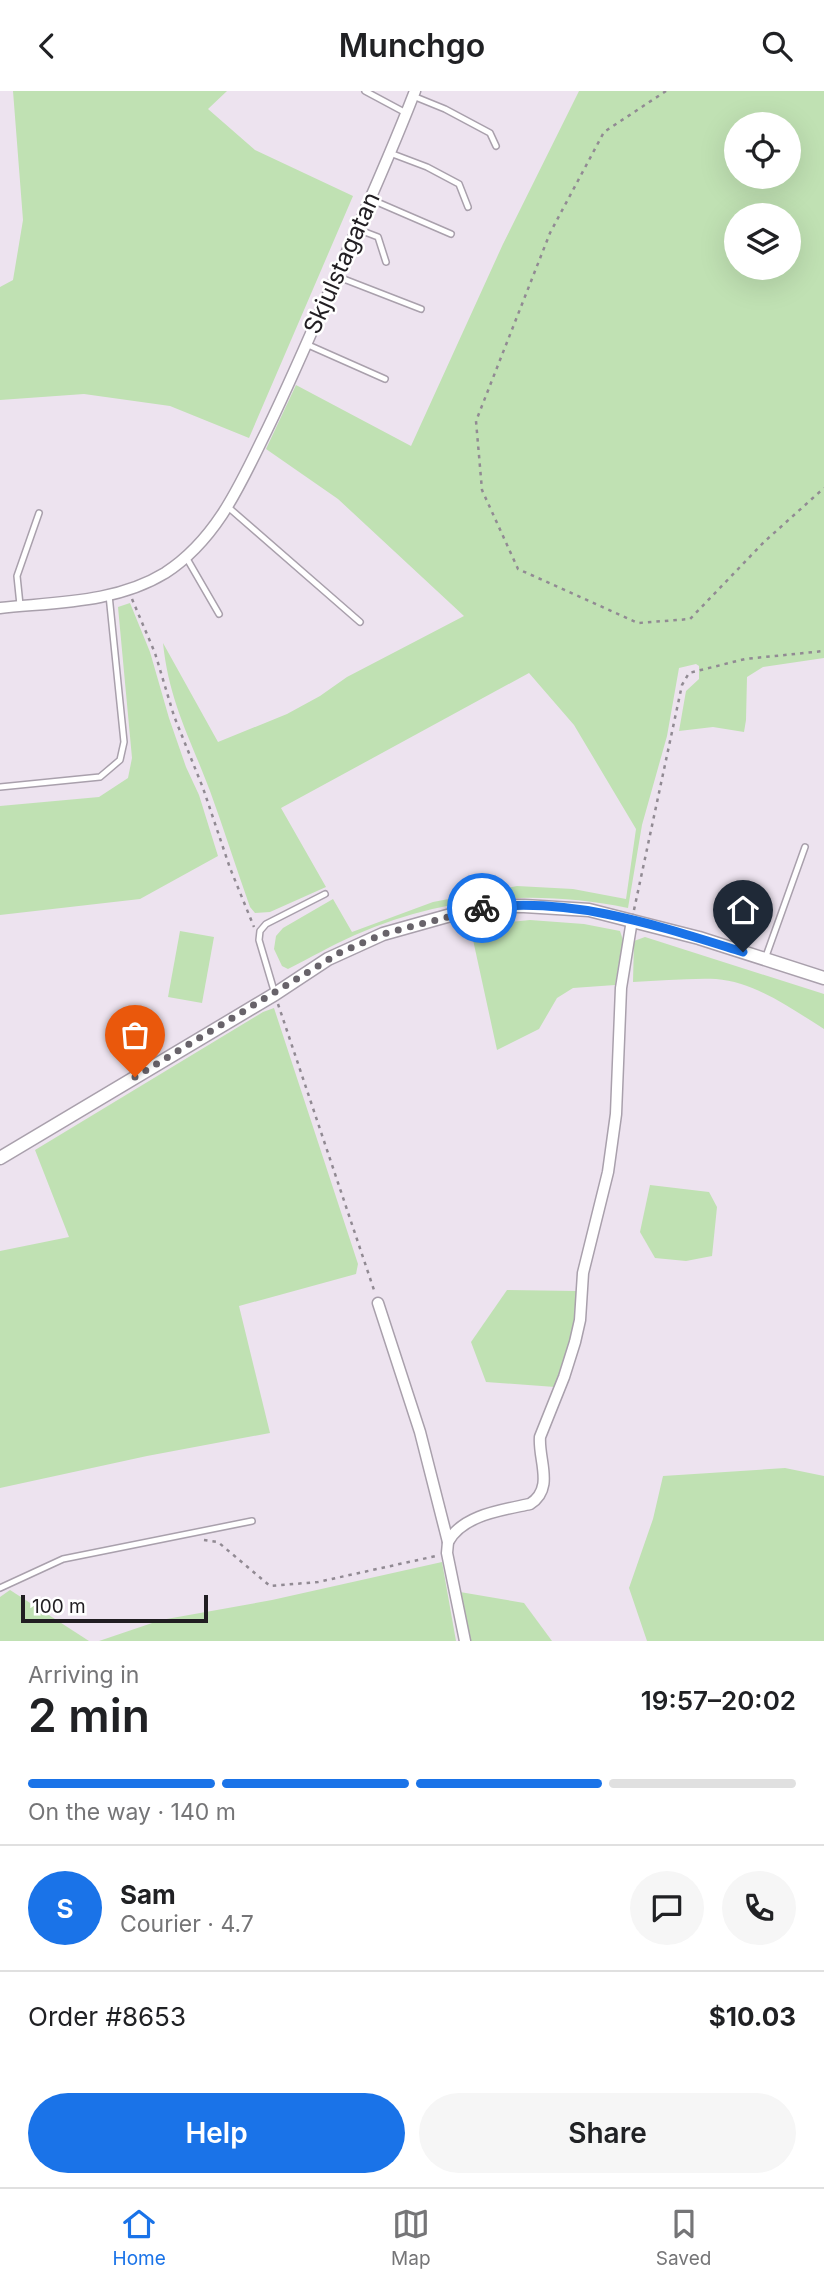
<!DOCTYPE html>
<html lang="en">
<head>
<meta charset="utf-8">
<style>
	:root { --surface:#fff; --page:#f6f6f6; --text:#202124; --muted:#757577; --line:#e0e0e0; --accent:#1a73e8 }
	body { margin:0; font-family:Inter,sans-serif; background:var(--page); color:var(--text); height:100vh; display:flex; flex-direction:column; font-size:26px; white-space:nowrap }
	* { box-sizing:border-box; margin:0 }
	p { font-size:23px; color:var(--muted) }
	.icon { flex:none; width:38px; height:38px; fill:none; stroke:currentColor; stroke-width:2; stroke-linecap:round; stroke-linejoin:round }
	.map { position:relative; height:1550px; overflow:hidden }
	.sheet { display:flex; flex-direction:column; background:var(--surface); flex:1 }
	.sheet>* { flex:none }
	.controls { position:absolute; left:724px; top:21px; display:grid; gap:14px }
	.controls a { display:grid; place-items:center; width:77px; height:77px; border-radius:50%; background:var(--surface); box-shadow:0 7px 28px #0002; font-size:35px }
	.scale { position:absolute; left:21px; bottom:18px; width:187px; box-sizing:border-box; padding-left:7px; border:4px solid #211e22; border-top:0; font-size:19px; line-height:24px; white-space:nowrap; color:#211e22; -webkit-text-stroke:5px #fff; paint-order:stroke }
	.pin { position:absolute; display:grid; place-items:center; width:60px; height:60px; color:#fff; margin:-72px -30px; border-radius:50% 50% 50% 0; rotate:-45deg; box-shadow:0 0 7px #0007 }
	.pin .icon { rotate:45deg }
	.courier { position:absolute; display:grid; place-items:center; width:70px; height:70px; margin:-35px; border:5px solid #1a73e8; border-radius:50%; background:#fff; color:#222; box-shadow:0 2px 9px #0007 }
	.summary em { font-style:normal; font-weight:600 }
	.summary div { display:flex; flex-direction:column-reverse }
	.summary { display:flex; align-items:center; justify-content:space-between; height:119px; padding:0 28px }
	h1 { font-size:46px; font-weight:600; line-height:52px }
	.bar { display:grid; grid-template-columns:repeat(4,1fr); gap:10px 7px; align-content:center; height:84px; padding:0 28px }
	.bar i { height:9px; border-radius:5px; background:var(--line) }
	.bar .current { background:var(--accent) }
	.bar p { grid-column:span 4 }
	.line { display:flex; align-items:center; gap:18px; padding:0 28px; border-top:2px solid var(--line) }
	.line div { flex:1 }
	.round { display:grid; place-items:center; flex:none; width:74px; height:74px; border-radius:37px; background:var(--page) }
	.button { display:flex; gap:14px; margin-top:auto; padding:14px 28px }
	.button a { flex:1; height:80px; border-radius:42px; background:var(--accent); color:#fff; font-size:28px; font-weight:600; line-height:80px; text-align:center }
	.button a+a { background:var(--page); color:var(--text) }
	header { display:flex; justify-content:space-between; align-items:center; height:91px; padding:0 28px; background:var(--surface); font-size:32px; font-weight:600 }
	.tab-bar { display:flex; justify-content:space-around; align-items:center; height:98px; border-top:2px solid var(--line); background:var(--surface); font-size:19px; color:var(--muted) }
	.tab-bar a { display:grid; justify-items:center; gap:4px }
	.tab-bar .current { color:var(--accent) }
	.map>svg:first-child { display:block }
	.green { fill:#c0e1b3; fill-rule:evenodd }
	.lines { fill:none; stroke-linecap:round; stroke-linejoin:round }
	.service-casing { stroke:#a9a0ac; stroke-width:8 }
	.minor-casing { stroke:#a9a0ac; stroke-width:13 }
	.tertiary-casing { stroke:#a9a0ac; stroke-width:15 }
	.path { stroke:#918a93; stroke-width:2.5; stroke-dasharray:3.5 5; stroke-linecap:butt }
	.service { stroke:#fff; stroke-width:5 }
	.minor { stroke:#fff; stroke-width:10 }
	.tertiary { stroke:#fff; stroke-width:12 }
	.done { stroke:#68636a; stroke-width:7; stroke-dasharray:0 12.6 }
	.route { stroke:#1a73e8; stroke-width:9 }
	.labels { text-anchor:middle; stroke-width:5; stroke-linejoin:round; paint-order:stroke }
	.street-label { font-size:24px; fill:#211e22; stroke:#fff }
</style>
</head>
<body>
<header><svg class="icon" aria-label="back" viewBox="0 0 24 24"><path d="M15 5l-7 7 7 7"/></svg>Munchgo<svg class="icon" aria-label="search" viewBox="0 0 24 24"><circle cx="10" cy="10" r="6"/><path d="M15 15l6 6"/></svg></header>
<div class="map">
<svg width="824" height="1550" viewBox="0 0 824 1550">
	<rect width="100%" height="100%" fill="#ede3ef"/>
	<!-- green -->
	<g class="green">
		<path d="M13 0H227L208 18 255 59 353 105 249 347 170 315 84 303 0 309V196L13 189 23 129Z"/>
		<path d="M579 0H824V567L763 576 747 586 746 629 744 641 713 636 679 640 686 600 699 588V575L696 573 679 577 667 645 642 734 628 817C533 798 445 805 355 844 332 854 310 867 288 878L282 875 274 858 276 845 283 837 333 808 352 841 433 811 517 795 573 798 626 808 636 738 574 634 529 582 281 717 326 796 270 821 255 822 250 816C236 777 224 738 210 700 190 647 169 610 163 552L218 651 287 623 320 605 347 586 464 525 338 408 266 358 296 294 411 355 503 153ZM737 33H789V86H737ZM737 124H789V177H737Z"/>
		<path d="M130 512 150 561 169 627 186 676 199 704 218 765 140 808 0 824V715L99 706 128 687 132 667 118 516Z"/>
		<path d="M530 829 584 833 620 840 623 849 615 894 573 897 557 907 539 938 497 959 470 835Z"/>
		<path d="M180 840 214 846 202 912 168 906Z"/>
		<path d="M645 846 824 903V938C792 918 755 891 716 888 689 887 660 890 633 891L634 850Z"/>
		<path d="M274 917 358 1173 356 1183 239 1215 270 1342 147 1365 0 1397V1160L69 1146 35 1059 263 921Z"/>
		<path d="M650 1094 709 1101 717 1116 712 1165 686 1170 655 1167 640 1141Z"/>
		<path d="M507 1199 577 1200C575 1233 569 1266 555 1296L486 1291 471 1251Z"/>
		<path d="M785 1377 824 1385V1550H647L629 1497 653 1428 663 1385Z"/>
		<path d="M442 1471 456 1550H99L161 1529 272 1509Z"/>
		<path d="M10 1499 89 1550H0V1506Z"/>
		<path d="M460 1501 524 1512 552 1550H470Z"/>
	</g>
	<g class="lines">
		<defs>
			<g id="service">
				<path d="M365 0 406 22"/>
				<path d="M413 5 445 18 490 42 496 55"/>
				<path d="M390 62 427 76 459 93 468 116"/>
				<path d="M370 108 451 143"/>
				<path d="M357 138 378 146 386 171"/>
				<path d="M336 185 421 218"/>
				<path d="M306 253 385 288"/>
				<path d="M228 416 360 531"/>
				<path d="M186 466 219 523"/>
				<path d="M20 514 17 485 39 422"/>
				<path d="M0 696 100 686 120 669 124 651 109 504"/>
				<path d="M765 868 805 756"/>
				<path d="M275 903 259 849 260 840 266 833 325 803"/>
				<path d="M0 1497 63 1468 252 1430"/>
			</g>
			<g id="minor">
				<path d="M0 517C56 511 116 512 165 482 213 451 237 401 261 351 283 307 303 261 323 215 354 144 387 73 415 0"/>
				<path d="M378 1212 420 1341 448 1451 447 1462 465 1550"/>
				<path d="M448 1451C462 1424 502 1419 530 1413 555 1397 538 1369 540 1346L564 1286 575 1251 580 1229 583 1182 608 1081 616 1023 621 897 632 829"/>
			</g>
			<path id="tertiary" d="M0 1067 275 903 328 868 383 843 465 820 501 815H524L589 819 699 847 824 887"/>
		</defs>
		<!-- service casing -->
		<use href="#service" class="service-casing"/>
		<!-- minor casing -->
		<use href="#minor" class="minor-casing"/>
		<!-- tertiary casing -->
		<use href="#tertiary" class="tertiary-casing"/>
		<!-- path -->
		<g class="path">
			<path d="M666 0 604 41 550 142 476 330 482 399 518 478 638 532 690 528 764 451 824 397"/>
			<path d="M132 508 155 562 174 625 203 697 230 777 254 836"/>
			<path d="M634 819 682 594 689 582 745 568 824 560"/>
			<path d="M278 913 375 1202"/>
			<path d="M204 1449 218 1451 270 1495 318 1491 436 1465"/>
		</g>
		<!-- service -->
		<use href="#service" class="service"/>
		<!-- minor -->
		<use href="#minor" class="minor"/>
		<!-- tertiary -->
		<use href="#tertiary" class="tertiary"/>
	</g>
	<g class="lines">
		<!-- done -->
		<path class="done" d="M135 986 341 861 383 843 482 817"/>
		<!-- route -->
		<path class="route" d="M482 817C572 805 659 835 743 861"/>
	</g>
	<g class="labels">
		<!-- street labels -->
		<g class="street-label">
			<text transform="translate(342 172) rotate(-66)" y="8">Skjulstagatan</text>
		</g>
	</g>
</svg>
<div class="controls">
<a><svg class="icon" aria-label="locate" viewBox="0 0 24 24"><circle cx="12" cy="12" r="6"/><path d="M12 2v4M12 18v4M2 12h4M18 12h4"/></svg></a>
<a><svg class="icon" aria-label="layers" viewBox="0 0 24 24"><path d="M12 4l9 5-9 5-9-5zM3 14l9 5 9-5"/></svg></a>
</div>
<div class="scale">100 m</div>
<div class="pin" style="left:135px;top:986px;background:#ea580c"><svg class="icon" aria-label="bag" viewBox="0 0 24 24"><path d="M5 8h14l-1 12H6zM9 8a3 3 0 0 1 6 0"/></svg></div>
<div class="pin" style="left:743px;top:861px;background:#1f2937"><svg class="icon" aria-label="home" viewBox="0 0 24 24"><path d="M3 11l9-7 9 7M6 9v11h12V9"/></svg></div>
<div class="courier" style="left:482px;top:817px"><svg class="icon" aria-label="bike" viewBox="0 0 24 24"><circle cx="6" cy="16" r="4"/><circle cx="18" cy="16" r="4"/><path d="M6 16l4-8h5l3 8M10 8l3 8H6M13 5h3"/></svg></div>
</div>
<section class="sheet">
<div class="summary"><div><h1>2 min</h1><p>Arriving in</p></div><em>19:57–20:02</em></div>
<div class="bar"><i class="current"></i><i class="current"></i><i class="current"></i><i></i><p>On the way · 140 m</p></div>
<div class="line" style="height:126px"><b class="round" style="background:var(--accent);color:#fff">S</b><div><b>Sam</b><p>Courier · 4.7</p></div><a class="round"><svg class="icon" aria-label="chat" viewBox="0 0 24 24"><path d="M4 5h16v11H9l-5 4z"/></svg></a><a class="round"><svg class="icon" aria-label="phone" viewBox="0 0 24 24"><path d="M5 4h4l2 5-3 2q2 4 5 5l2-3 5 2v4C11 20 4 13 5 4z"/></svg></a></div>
<div class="line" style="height:91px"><div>Order #8653</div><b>$10.03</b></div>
<div class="button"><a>Help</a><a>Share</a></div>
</section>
<nav class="tab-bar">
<a class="current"><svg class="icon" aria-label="home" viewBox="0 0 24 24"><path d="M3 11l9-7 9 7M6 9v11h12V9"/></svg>Home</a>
<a><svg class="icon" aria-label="map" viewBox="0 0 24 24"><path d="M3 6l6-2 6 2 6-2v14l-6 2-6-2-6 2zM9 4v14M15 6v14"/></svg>Map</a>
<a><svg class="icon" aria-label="saved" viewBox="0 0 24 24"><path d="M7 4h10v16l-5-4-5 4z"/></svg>Saved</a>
</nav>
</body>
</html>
